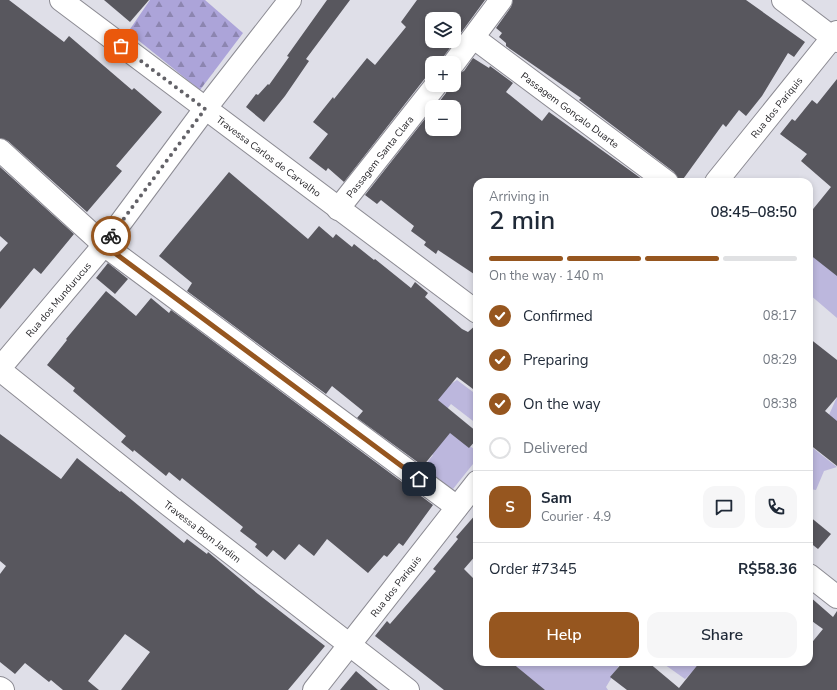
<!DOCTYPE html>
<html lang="en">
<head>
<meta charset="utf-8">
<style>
	:root { --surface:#fff; --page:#f6f6f7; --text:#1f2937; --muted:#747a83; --line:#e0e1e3; --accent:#96561f }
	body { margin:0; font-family:"Nunito Sans",sans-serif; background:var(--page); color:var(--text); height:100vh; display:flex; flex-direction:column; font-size:15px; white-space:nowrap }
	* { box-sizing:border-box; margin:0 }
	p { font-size:13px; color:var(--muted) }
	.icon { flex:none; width:22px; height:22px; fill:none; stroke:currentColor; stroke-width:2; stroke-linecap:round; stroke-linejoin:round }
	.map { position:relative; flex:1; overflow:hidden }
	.side { position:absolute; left:473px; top:178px; width:340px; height:488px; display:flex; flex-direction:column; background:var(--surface); border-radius:12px; box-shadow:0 2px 6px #0003 }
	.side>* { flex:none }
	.buttons { position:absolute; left:425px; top:12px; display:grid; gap:8px }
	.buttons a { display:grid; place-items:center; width:36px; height:36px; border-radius:8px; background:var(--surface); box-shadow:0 2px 6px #0003; font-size:20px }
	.pin { position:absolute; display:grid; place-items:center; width:34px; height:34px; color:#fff; margin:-17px; border-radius:8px; box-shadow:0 2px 6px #0006 }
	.courier { position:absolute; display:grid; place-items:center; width:40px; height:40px; margin:-20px; border:3px solid #96561f; border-radius:50%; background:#fff; color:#222; box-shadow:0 1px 5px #0007 }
	.head em { font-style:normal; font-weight:600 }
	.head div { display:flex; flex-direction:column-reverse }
	.head { display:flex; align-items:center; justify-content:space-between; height:68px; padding:0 16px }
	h1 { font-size:26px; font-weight:600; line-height:30px }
	.bar { display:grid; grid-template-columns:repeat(4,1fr); gap:6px 4px; align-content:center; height:48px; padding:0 16px }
	.bar i { height:5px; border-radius:3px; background:var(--line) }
	.bar .on { background:var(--accent) }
	.bar p { grid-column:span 4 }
	.line { display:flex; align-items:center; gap:10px; padding:0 16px; border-top:1px solid var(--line) }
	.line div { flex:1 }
	.round { display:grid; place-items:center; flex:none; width:42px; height:42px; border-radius:12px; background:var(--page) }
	ol { padding:0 16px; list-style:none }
	li { display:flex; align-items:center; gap:12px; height:44px }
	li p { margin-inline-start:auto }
	li .icon { padding:4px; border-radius:50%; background:var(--accent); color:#fff; stroke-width:4 }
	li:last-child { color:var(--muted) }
	li i { width:22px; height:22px; border:2px solid var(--line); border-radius:50% }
	.action { display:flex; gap:8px; margin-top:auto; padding:8px 16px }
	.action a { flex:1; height:46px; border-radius:12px; background:var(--accent); color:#fff; font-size:16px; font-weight:600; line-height:46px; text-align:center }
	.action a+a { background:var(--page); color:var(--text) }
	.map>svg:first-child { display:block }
	.grass { fill:#bcb7dd }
	.forest { fill:url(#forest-firs) }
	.building { fill:#58575e; fill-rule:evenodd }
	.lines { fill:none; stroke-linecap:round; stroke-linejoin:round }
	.minor-casing { stroke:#8c8b93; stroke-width:24 }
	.minor { stroke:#fff; stroke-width:22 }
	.done { stroke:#636268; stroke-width:4; stroke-dasharray:0 7.2 }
	.route { stroke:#96561f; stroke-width:5 }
	.labels { text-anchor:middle; stroke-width:4; stroke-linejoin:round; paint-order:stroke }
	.street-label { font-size:10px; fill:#201f23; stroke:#fff }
</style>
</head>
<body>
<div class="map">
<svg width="837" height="690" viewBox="0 0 837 690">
	<defs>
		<pattern id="forest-firs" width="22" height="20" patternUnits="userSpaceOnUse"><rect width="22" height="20" fill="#aca4d9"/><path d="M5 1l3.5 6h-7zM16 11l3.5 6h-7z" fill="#8c85b0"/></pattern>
	</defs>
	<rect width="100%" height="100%" fill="#dfdfe8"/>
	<!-- grass -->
	<g class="grass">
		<path d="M809 250 837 267V318L809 294Z"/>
		<path d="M411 351 451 384 457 380 477 395V424L451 404 436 423 477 451V459L453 489 422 469 433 455 410 436Z"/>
		<path d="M837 397V425L828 417Z"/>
		<path d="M809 445 837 467 824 471 816 490 809 489Z"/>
		<path d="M491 662H621L606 687 608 690H530L527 677 517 667 500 671Z"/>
		<path d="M661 662H703L685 679Z"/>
	</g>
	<!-- forest -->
	<path class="forest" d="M150 0H205L243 33 200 90 128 32Z"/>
	<!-- building -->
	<g class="building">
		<path d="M0 0H9L64 42 69 36 132 90 134 88 162 112 116 166 122 171 87 212 8 141 0 138Z"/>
		<path d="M104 0H149L130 22Z"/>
		<path d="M327 0H350L306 59 309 61 285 96 264 122 246 107 256 94 258 95 268 84 269 85 289 57 287 56Z"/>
		<path d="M417 0H485L444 56 442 63H432V73L426 77 344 182 328 168 326 171 309 158 328 134 313 122 333 97 334 99 367 58 375 65 406 27 401 22ZM432 19H454V41H432Z"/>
		<path d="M513 0H746L805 42 794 57 788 53 762 96 746 116 739 110 726 127 723 124 681 182H679L674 172 579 100 581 98 506 46V43L499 37 502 33 496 28 511 7Z"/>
		<path d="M473 58 489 68 490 66 513 83 506 92 542 121 549 112 646 182H477V276L438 250 436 254 424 245 426 242 411 231 414 226 381 200 377 204 365 195 432 110V129H454V107H435L446 93 448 85H454V75L464 71Z"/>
		<path d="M837 79V276L809 254V214L831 187 801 161 807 154 780 134 792 119 795 121 812 100 817 104Z"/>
		<path d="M0 167 74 234 41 274 34 268 0 309V252L8 243 0 236Z"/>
		<path d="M229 172 308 239 319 226 333 238 336 234 352 247 354 244 374 260 375 259 411 288 415 282 428 293 425 297 462 329 468 332 477 324V392L457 377 438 400 477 432V439L469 448 450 433 423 466 357 418 363 411 332 386 326 394 187 291 192 283 159 256Z"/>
		<path d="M108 263 128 279 115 294 96 278Z"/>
		<path d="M106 291 136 316 151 298 169 313 171 310 433 505 403 546 399 543 387 557 384 555 368 573 327 539 314 556 299 544 285 560 273 550 267 557 255 547 257 544 240 531 243 527 182 478 180 481 169 472 166 476 134 450 133 452 121 442 126 436 73 391 75 388 47 365 67 340 66 339Z"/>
		<path d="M809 338 837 360V397L825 411 837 421V466L809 444Z"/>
		<path d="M0 434 61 479 77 458 120 492 121 491 184 543 187 539 207 554 208 552 258 594 325 646 288 690H121L150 652 125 634 88 681 99 690H63L51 680 49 682 25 663 15 674 0 662V574L6 566 0 561Z"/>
		<path d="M477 513V554L464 569 477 582V662H511L545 690H444L375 636 387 621 390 624 436 571 433 569 458 539 456 537Z"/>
		<path d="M809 516 831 534 818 549 809 542Z"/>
		<path d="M809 596 833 617 837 611V690H627L610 677 623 662H648L679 688 700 662H809V646L823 629 809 619Z"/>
		<path d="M356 671 378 690H340Z"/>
	</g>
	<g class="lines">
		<defs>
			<g id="minor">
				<path id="s1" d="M61 0 477 312"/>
				<path d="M783 0 837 41"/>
				<path id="s2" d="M474 38 667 182"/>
				<path d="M454 63 501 0"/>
				<path d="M0 150 104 245 457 507"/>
				<path id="s3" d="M716 182 837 32"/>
				<path id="s4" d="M338 209 436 85"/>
				<path id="s5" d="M0 368 104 245 205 109 290 0"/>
				<path id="s6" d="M0 370 170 506 408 690"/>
				<path d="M809 575 837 597"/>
				<path d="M0 688 3 690"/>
				<path id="s7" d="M314 690 477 482"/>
			</g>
		</defs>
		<!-- minor casing -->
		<use href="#minor" class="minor-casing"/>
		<!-- minor -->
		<use href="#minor" class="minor"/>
	</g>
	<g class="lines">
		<!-- done -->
		<path class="done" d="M111 236 205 109 121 46"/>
		<!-- route -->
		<path class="route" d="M111 236 104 245 419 479"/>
	</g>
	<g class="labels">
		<!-- street labels -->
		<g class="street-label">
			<text dy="4" stroke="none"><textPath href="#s3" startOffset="96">Rua dos Pariquis</textPath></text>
			<text dy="4" stroke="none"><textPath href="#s2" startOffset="120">Passagem Gonçalo Duarte</textPath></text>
			<text dy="4" stroke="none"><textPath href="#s4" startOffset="67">Passagem Santa Clara</textPath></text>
			<text dy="4" stroke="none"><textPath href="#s1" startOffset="260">Travessa Carlos de Carvalho</textPath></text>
			<text dy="4" stroke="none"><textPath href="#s5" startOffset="90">Rua dos Mundurucus</textPath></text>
			<text dy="4" stroke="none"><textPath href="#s6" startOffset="259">Travessa Bom Jardim</textPath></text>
			<text dy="4" stroke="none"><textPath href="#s7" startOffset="132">Rua dos Pariquis</textPath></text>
		</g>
	</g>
</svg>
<div class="buttons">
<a><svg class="icon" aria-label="layers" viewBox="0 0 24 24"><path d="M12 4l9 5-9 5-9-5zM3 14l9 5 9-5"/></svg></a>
<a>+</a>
<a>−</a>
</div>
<div class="pin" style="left:121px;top:46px;background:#ea580c"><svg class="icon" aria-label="bag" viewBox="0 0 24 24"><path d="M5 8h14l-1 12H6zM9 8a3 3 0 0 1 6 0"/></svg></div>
<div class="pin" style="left:419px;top:479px;background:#1f2937"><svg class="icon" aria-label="home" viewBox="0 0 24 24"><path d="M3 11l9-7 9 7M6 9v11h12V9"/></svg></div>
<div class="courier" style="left:111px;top:236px"><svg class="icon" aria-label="bike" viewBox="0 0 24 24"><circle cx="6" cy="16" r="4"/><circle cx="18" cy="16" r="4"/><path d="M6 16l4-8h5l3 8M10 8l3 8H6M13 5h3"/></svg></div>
<section class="side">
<div class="head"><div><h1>2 min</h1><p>Arriving in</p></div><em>08:45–08:50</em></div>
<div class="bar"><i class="on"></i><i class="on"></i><i class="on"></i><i></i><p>On the way · 140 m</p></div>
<ol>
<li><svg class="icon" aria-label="check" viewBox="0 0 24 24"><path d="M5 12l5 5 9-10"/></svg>Confirmed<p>08:17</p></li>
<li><svg class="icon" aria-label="check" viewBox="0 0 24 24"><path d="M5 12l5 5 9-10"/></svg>Preparing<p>08:29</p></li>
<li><svg class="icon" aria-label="check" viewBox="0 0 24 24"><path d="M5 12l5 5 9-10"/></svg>On the way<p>08:38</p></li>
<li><i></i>Delivered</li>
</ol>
<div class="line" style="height:72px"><b class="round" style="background:var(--accent);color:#fff">S</b><div><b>Sam</b><p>Courier · 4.9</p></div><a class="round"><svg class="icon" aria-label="chat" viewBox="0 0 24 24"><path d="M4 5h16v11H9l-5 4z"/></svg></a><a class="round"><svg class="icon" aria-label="phone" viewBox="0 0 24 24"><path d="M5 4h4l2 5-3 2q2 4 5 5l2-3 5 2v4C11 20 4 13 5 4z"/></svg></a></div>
<div class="line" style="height:52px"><div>Order #7345</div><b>R$58.36</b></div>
<div class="action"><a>Help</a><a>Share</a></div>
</section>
</div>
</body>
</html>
